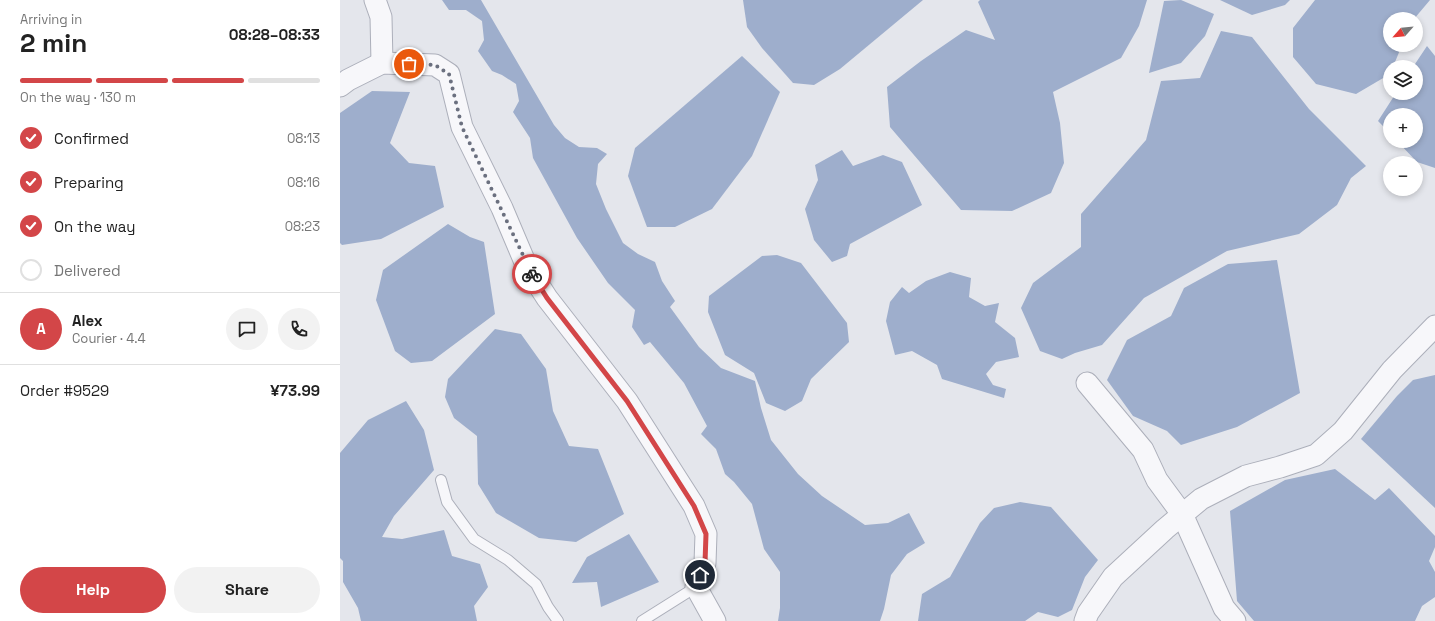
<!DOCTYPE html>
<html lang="en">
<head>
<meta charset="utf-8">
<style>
	:root { --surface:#fff; --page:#f2f2f2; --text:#222; --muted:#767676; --line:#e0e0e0; --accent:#d34648 }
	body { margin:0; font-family:"Space Grotesk",sans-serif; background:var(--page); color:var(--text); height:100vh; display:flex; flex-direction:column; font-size:15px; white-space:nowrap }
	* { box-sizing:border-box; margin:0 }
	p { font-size:13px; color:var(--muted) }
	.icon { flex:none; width:22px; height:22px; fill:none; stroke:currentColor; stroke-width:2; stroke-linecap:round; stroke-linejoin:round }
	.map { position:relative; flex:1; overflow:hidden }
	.side { display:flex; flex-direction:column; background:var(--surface); width:340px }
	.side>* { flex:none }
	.needle { width:26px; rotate:243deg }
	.fabs { position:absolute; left:1043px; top:12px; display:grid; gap:8px }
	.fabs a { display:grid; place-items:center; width:40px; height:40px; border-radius:50%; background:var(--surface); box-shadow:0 2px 6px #0003; font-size:20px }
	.pin { position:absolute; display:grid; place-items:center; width:34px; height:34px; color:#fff; margin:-17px; border:2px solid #fff; border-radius:50%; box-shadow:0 1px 4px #0007 }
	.courier { position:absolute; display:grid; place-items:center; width:40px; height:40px; margin:-20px; border:3px solid #d34648; border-radius:50%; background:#fff; color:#222; box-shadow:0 1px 5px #0007 }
	.summary em { font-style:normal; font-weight:700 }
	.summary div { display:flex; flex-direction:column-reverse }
	.summary { display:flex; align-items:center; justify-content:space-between; height:68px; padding:0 20px }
	h1 { font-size:26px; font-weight:700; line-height:30px }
	.bar { display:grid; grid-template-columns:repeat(4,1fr); gap:6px 4px; align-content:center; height:48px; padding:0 20px }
	.bar i { height:5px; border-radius:3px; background:var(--line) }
	.bar .on { background:var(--accent) }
	.bar p { grid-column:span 4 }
	.line { display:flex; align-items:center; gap:10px; padding:0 20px; border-top:1px solid var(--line) }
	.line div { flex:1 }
	.round { display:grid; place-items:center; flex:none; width:42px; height:42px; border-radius:21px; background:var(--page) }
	ol { padding:0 20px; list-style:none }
	li { display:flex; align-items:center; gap:12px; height:44px }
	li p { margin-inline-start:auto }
	li .icon { padding:4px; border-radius:50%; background:var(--accent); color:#fff; stroke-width:4 }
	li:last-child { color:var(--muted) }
	li i { width:22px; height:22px; border:2px solid var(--line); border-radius:50% }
	.action { display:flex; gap:8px; margin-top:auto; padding:8px 20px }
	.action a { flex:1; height:46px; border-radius:24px; background:var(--accent); color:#fff; font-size:16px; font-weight:700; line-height:46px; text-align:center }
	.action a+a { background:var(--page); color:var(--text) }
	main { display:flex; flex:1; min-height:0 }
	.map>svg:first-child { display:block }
	.water { fill:#9eaecc }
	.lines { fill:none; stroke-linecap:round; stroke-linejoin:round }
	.lane-casing { stroke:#acafba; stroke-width:12 }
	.street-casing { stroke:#acafba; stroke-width:23 }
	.lane { stroke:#f7f7fa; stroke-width:10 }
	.street { stroke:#f7f7fa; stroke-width:21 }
	.done { stroke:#6b707f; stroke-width:4; stroke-dasharray:0 7.2 }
	.route { stroke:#d34648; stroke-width:5 }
</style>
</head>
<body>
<main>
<section class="side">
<div class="summary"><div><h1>2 min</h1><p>Arriving in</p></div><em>08:28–08:33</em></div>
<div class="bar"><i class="on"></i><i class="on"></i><i class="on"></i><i></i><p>On the way · 130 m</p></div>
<ol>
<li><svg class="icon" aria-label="check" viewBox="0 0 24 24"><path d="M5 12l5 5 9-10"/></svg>Confirmed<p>08:13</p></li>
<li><svg class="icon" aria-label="check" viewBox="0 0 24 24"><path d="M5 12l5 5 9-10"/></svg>Preparing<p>08:16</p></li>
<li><svg class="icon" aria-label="check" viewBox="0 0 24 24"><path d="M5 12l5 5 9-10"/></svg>On the way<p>08:23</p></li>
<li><i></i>Delivered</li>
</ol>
<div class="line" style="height:72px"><b class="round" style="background:var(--accent);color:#fff">A</b><div><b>Alex</b><p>Courier · 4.4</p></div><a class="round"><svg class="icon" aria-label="chat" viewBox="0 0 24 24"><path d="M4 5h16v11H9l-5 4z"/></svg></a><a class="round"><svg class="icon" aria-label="phone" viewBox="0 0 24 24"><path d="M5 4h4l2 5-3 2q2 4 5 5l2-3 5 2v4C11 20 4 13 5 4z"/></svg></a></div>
<div class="line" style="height:52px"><div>Order #9529</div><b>¥73.99</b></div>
<div class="action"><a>Help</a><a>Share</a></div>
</section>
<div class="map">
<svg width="1095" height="621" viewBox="0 0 1095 621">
	<rect width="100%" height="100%" fill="#e4e6ec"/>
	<!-- water -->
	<g class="water">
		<path d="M102 0H141L214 125 225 138 239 147 257 148 267 154 258 164 256 184 266 209 283 243 298 254 315 262 322 281 335 301 330 307 359 347 381 368 415 381 421 408 431 440 458 474 482 496 525 525 548 523 569 513 585 543 567 554 551 575 544 609 540 621H438L440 608V572L424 549 412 504 394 482 385 474 376 449 361 434 367 426 344 383 310 342 304 345 292 327 295 310 268 283 237 238 193 158 190 138 173 112 179 101 176 84 162 75 152 71 138 51 144 40 142 21 126 10H109Z"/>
		<path d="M403 0H583L500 69 474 85 453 83 422 48 407 27Z"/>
		<path d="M640 0H807L799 26 781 58 713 92 720 123 724 163 711 193 672 211 621 210 550 127 547 87 581 61 626 30 655 40 638 2Z"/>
		<path d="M841 0 874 14 865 36 841 63 809 73 824 1Z"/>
		<path d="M880 0H950L945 5 912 15Z"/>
		<path d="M975 0H1090L1074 19H1050V45H1062L1053 67H1050V74L1016 94 976 84 953 57V28Z"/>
		<path d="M881 31 912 37 969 109 1026 166 1011 178 997 205 959 234 887 251 804 298 762 345 735 353 722 359 700 351 681 308 693 283 741 247V214L806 140 821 81 860 78Z"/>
		<path d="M1087 46 1095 56V168L1077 162 1057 141H1076V115H1050V133L1038 121 1056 93H1076V67H1073Z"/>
		<path d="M402 56 440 92 412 156 372 209 335 227H307L288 176 295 148Z"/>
		<path d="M32 91 70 92 50 143 69 163 95 166 104 207 41 239 2 245 0 243V113Z"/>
		<path d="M502 150 513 166 543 155 562 162 582 205 510 244 507 256 492 262 474 240 465 209 478 180 475 165Z"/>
		<path d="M108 224 130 237 144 242 155 314 92 361 71 363 55 351 36 300 43 270Z"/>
		<path d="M437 255 461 263 507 323 509 342 471 379 462 401 445 411 426 403 414 373 385 355 368 312 369 296 422 256Z"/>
		<path d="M937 260 960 393 897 427 841 445 827 431 793 416 767 380 787 340 831 316 844 288 888 264Z"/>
		<path d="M610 272 631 278 629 297 645 306 659 303 655 322 675 338 679 357 656 362 646 374 653 385 666 389 664 398 602 379 597 365 572 351 555 355 546 321 550 302 562 287 569 293 586 281Z"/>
		<path d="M155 329 181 334 206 369 213 411 229 446 258 449 284 514 236 542 199 538 156 513 138 484 137 436 114 418 105 397 108 379Z"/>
		<path d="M1095 375V508L1021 439 1057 396 1073 380Z"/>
		<path d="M66 401 84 430 94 470 54 516 42 537 62 539 104 530 112 556 140 564 148 587 134 606 137 621H21L18 608 3 582V561L0 558V453L28 420Z"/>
		<path d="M995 469 1035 500 1049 488 1095 536V547L1089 561 1095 572V597L1082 606 1075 621H914L897 601 890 511 945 480Z"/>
		<path d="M680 502 711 507 758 560 745 577 732 610 718 617 698 612 685 621H578L582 594 610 577 640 523 654 508Z"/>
		<path d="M289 534 319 582 261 607 257 582 232 583 247 557Z"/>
	</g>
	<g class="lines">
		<defs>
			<g id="lane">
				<path d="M101 480 107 502 134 539 168 560 196 584 208 607 218 621"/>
				<path d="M302 621 356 587"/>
			</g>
			<g id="street">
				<path d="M35 0 41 17 42 63"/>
				<path d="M0 86 8 80 42 63 95 65 109 74 122 127 162 208 187 267 207 298 287 401 354 506 366 534 365 563 356 587 375 621"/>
				<path d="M747 383 803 450 817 480 842 514 884 608 895 621"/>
				<path d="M745 621 748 613 773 577 825 529 861 499 906 476 940 467 976 455 1003 431 1052 370 1095 326"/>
			</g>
		</defs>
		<!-- lane casing -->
		<use href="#lane" class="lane-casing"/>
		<!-- street casing -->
		<use href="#street" class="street-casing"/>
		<!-- lane -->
		<use href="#lane" class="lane"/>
		<!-- street -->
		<use href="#street" class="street"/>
	</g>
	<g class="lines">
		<!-- done -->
		<path class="done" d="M69 64 95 65 109 74 122 127 192 274"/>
		<!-- route -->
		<path class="route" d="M192 274 207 298 287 401 354 506 366 534 365 563 360 575"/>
	</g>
</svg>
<div class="fabs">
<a><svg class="needle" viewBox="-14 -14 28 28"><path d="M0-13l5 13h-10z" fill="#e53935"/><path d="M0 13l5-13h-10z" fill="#767676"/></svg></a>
<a><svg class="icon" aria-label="layers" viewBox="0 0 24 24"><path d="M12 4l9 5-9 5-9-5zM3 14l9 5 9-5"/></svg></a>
<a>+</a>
<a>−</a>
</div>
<div class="pin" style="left:69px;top:64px;background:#ea580c"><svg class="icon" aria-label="bag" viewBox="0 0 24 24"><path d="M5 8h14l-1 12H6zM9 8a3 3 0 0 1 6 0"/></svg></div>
<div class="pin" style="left:360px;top:575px;background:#1f2937"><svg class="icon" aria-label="home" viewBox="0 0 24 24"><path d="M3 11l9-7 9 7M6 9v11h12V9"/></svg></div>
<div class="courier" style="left:192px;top:274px"><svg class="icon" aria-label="bike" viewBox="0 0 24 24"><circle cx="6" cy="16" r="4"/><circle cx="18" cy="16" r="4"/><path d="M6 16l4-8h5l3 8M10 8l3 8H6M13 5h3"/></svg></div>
</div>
</main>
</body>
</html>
